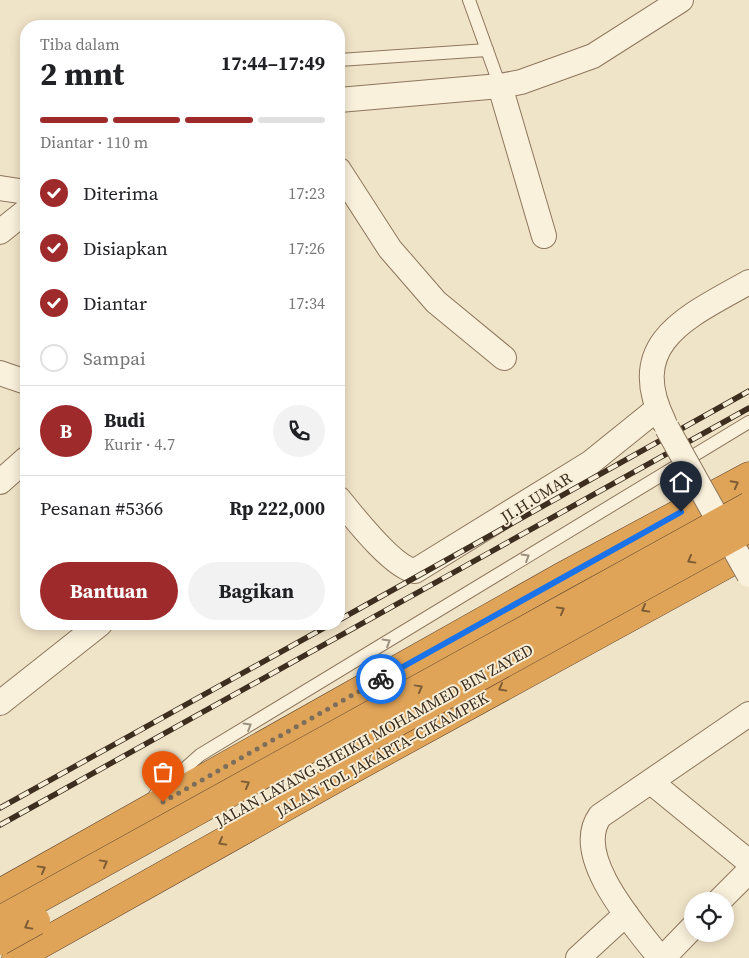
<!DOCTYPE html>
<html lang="id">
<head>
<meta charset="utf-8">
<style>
	:root { --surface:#fff; --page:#f2f2f2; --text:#202124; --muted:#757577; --line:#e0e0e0; --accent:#9e2a2b }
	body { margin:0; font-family:"Source Serif 4",serif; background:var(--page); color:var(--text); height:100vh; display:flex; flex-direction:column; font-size:19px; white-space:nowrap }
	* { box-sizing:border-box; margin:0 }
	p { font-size:16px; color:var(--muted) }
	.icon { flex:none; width:28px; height:28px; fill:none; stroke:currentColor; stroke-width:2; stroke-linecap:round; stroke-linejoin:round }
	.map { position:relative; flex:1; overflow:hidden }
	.drawer { position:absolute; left:20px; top:20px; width:325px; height:610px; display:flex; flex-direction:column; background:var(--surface); border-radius:20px; box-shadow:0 2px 12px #0003 }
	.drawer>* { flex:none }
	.buttons { position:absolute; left:684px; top:892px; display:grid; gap:10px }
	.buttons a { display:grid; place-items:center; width:50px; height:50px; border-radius:50%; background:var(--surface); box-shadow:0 2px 12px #0003; font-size:25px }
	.pin { position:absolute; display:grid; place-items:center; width:42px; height:42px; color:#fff; margin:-51px -21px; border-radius:50% 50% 50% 0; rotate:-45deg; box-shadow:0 0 5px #0007 }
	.pin .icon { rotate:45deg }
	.courier { position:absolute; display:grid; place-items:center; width:50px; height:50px; margin:-25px; border:4px solid #1a73e8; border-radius:50%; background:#fff; color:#222; box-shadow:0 1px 6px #0007 }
	.head em { font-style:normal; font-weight:700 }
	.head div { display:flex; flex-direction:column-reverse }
	.head { display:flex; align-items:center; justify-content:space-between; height:85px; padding:0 20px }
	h1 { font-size:32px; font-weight:700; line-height:38px }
	.bar { display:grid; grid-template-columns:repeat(4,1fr); gap:8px 5px; align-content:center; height:60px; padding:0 20px }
	.bar i { height:6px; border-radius:4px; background:var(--line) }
	.bar .current { background:var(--accent) }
	.bar p { grid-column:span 4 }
	.line { display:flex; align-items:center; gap:12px; padding:0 20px; border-top:1px solid var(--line) }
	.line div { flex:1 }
	.round { display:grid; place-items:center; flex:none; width:52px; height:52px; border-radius:26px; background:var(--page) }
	ol { padding:0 20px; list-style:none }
	li { display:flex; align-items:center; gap:15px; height:55px }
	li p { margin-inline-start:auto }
	li .icon { padding:5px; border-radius:50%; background:var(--accent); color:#fff; stroke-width:4 }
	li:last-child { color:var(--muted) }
	li i { width:28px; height:28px; border:2px solid var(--line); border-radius:50% }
	.action { display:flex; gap:10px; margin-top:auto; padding:10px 20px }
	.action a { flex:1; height:58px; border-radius:30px; background:var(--accent); color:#fff; font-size:20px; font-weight:700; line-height:58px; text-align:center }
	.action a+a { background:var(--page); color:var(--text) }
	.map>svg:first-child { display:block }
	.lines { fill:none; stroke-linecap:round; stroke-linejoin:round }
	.lane-casing { stroke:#8d765c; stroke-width:14 }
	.street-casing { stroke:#8d765c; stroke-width:26 }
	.highway-casing { stroke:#5b4430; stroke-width:29 }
	.lane { stroke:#faf1dc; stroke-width:12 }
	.street { stroke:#faf1dc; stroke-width:24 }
	.highway { stroke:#e0a458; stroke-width:28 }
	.rail-casing { stroke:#3d2e20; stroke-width:5.5 }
	.rail { stroke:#f7eed8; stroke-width:4; stroke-dasharray:11; stroke-linecap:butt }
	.street-bridge-casing { stroke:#8d765c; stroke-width:26; stroke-linecap:butt }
	.highway-bridge-casing { stroke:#5b4430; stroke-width:29; stroke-linecap:butt }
	.street-bridge { stroke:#faf1dc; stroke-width:24 }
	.highway-bridge { stroke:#e0a458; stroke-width:28 }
	.oneway { stroke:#7e5d36 }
	.oneway2 { stroke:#9c907e }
	.done { stroke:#7c6e5b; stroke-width:5; stroke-dasharray:0 9 }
	.route { stroke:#1a73e8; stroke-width:6 }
	.labels { text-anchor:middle; stroke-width:4; stroke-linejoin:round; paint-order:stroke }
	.street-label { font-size:16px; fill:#3d2e20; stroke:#f7eed8 }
</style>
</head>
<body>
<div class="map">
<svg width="749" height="958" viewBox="0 0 749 958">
	<rect width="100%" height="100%" fill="#f0e4c8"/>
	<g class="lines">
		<defs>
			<g id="lane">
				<path d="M469 0 500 86"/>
				<path d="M339 60 487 50"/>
				<path d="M155 795 200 755 749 422"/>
			</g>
			<g id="street">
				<path d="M500 86 544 236"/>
				<path d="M339 100 500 86 521 82 593 56 681 0"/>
				<path d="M339 170 390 249 436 302 504 358"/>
				<path d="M0 188 26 192"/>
				<path d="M0 232 26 211"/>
				<path d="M0 373 26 382"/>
				<path d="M664 422C624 342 689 316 749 282"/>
				<path d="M0 482 26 459"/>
				<path d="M339 499C353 516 393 568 415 571L590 463 657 409"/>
				<path d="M0 703 100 624"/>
				<path d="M651 782 749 862"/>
				<path d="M719 901 749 871"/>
				<path d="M578 958 626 914"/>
				<path d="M660 958C636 927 571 856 600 816L749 714"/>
				<path d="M663 958 692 928"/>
			</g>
			<g id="highway">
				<path d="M0 893 563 576 749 476"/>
				<path d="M16 958 351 770 749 552"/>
			</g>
		</defs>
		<!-- lane casing -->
		<use href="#lane" class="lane-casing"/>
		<!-- street casing -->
		<use href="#street" class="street-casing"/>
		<!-- highway casing -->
		<use href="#highway" class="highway-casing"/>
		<!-- lane -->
		<use href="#lane" class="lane"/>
		<!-- street -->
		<use href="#street" class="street"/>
		<!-- highway -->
		<use href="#highway" class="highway"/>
		<defs>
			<g id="rail">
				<path d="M339 620 749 391"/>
				<path d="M0 808 331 624"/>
				<path d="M0 825 749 408"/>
			</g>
		</defs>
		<!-- rail casing -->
		<use href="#rail" class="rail-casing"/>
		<!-- rail -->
		<use href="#rail" class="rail"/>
		<defs>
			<path id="street-bridge" d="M667 428 749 575"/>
			<g id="highway-bridge">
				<path d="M363 741 749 528"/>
				<path d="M0 920 749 506"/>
				<path d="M0 941 36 921"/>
			</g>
		</defs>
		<!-- street-bridge casing -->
		<use href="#street-bridge" class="street-bridge-casing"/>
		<!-- highway-bridge casing -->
		<use href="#highway-bridge" class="highway-bridge-casing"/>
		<!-- street-bridge -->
		<use href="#street-bridge" class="street-bridge"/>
		<!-- highway-bridge -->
		<use href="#highway-bridge" class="highway-bridge"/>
	</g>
	<!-- one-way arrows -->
	<defs><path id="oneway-chevron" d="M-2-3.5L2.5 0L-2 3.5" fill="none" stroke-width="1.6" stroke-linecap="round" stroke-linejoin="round" transform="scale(1.25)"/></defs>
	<g class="oneway">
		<use href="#oneway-chevron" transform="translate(735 484) rotate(-28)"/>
		<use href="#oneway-chevron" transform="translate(691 560) rotate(151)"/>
		<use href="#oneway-chevron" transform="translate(645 609) rotate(151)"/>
		<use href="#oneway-chevron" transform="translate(561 610) rotate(-29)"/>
		<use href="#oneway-chevron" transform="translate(419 688) rotate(-29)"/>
		<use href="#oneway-chevron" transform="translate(502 688) rotate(151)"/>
		<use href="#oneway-chevron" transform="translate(246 784) rotate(-29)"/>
		<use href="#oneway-chevron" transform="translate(222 842) rotate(151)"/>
		<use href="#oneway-chevron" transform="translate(104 863) rotate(-29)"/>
		<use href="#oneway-chevron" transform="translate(42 869) rotate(-29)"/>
		<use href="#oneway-chevron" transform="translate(28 926) rotate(151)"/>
	</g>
	<g class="oneway2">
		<use href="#oneway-chevron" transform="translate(526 557) rotate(-31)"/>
		<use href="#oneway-chevron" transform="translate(387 642) rotate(-31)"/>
		<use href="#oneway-chevron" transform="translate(248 726) rotate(-31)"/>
	</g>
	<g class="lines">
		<!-- done -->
		<path class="done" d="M163 802 381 679"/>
		<!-- route -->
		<path class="route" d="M381 679 681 512"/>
	</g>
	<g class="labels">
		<!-- street labels -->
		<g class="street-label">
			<text transform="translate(536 497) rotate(-32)" y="6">JI.H.UMAR</text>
			<text transform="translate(374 735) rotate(-29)" y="6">JALAN LAYANG SHEIKH MOHAMMED BIN ZAYED</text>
			<text transform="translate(382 754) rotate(-29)" y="6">JALAN TOL JAKARTA–CIKAMPEK</text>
		</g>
	</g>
</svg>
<div class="buttons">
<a><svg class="icon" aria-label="locate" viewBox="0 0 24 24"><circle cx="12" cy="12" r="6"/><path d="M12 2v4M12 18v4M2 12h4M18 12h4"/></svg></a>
</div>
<div class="pin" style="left:163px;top:802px;background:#ea580c"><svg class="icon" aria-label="bag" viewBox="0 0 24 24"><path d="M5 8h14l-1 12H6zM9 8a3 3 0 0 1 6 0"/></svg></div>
<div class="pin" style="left:681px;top:512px;background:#1f2937"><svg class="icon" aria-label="home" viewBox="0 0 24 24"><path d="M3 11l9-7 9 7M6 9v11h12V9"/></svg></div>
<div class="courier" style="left:381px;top:679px"><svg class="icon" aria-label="bike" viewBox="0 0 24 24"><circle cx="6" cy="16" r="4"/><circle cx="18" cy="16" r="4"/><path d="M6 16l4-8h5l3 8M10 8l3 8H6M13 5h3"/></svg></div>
<section class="drawer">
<div class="head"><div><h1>2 mnt</h1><p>Tiba dalam</p></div><em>17:44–17:49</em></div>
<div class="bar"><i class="current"></i><i class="current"></i><i class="current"></i><i></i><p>Diantar · 110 m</p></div>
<ol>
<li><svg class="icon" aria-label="check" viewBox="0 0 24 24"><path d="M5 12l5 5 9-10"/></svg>Diterima<p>17:23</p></li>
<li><svg class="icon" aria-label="check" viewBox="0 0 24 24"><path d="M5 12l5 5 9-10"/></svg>Disiapkan<p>17:26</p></li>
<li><svg class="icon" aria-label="check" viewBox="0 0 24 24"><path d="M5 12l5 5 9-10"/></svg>Diantar<p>17:34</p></li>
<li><i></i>Sampai</li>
</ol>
<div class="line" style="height:90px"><b class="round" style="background:var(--accent);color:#fff">B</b><div><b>Budi</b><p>Kurir · 4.7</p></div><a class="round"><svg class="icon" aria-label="phone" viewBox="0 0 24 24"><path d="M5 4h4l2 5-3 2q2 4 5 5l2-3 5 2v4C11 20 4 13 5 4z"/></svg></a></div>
<div class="line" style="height:65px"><div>Pesanan #5366</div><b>Rp 222,000</b></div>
<div class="action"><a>Bantuan</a><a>Bagikan</a></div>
</section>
</div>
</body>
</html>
